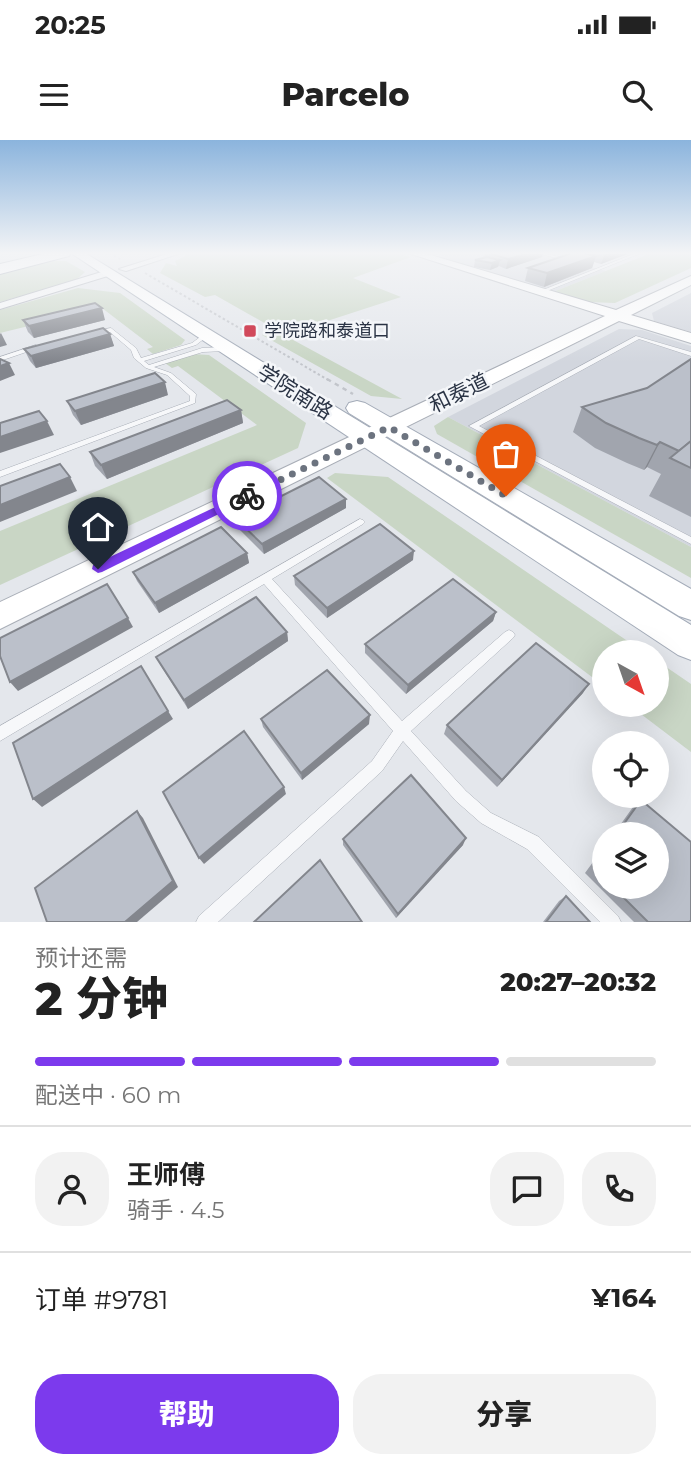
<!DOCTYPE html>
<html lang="zh">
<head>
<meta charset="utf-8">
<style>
	:root { --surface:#fff; --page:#f2f2f2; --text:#222; --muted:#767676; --line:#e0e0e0; --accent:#7c3aed }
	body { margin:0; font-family:Montserrat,"Noto Sans SC",sans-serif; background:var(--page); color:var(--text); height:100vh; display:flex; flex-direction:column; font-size:26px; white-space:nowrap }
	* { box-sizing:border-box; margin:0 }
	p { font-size:23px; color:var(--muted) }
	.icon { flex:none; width:38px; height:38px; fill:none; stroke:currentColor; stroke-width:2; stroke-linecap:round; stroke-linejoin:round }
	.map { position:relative; height:782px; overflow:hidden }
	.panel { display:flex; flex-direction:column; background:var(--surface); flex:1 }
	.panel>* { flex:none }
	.needle { width:46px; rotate:140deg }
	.fabs { position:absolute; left:592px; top:500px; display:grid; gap:14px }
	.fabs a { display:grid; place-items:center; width:77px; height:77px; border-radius:50%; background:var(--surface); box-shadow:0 7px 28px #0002; font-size:35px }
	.pin { position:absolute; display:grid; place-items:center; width:60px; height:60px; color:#fff; margin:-72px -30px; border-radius:50% 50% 50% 0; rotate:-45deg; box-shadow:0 0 7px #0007 }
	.pin .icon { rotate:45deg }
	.courier { position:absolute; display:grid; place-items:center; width:70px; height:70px; margin:-35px; border:5px solid #7c3aed; border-radius:50%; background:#fff; color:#222; box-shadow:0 2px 9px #0007 }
	.head em { font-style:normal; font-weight:800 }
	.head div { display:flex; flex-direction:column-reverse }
	.head { display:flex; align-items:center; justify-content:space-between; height:119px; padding:0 35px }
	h1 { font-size:46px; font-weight:800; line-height:52px }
	.bar { display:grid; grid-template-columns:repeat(4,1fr); gap:10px 7px; align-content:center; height:84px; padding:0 35px }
	.bar i { height:9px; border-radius:5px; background:var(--line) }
	.bar .on { background:var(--accent) }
	.bar p { grid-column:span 4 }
	.line { display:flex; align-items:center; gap:18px; padding:0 35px; border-top:2px solid var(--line) }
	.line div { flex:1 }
	.round { display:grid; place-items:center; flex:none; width:74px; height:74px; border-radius:28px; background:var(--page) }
	.button { display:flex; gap:14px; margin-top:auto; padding:14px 35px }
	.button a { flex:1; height:80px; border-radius:28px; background:var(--accent); color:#fff; font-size:28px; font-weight:800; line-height:80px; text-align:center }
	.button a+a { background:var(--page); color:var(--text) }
	.status { display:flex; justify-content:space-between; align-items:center; height:49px; padding:0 35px; background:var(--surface); direction:ltr }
	.status svg { height:19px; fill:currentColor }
	header { display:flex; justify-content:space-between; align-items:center; height:91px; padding:0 35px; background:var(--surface); font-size:32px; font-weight:800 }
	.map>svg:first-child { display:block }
	.built { fill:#d2d6de }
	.green { fill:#c9d6c5 }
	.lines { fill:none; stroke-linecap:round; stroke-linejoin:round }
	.lane-casing { stroke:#a9aeb7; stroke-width:1 }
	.street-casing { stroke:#a9aeb7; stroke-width:2 }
	.secondary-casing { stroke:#a9aeb7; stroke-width:2 }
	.primary-casing { stroke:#a3abb8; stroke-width:2 }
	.highway-casing { stroke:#8b94a3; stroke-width:2 }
	.path-far1 { stroke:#c2c5cb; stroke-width:2; stroke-dasharray:2.5 2.5; stroke-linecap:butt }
	.path { stroke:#c2c5cb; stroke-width:2.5; stroke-dasharray:4.5 4.5; stroke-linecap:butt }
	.lane { fill:#f7f8fa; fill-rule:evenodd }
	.street { fill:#f7f8fa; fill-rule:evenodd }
	.secondary { fill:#fff; fill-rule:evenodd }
	.primary { fill:#fff; fill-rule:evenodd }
	.highway { fill:#fff; fill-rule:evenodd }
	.wall { fill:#a1a5ae }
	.shaded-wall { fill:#83868d }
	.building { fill:#bbc0ca; stroke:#83868d; stroke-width:2 }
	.route { fill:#7c3aed }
	.done { stroke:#6c737f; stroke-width:7; stroke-dasharray:0 12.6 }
	.poi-dot { fill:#d1495b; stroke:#f4f6f9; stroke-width:2.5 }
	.labels { text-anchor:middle; stroke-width:5; stroke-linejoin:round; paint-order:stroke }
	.far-poi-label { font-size:18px; fill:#2b3445; stroke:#f4f6f9; text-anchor:start }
	.street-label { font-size:21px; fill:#2b3445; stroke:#f4f6f9 }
</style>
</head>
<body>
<div class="status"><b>20:25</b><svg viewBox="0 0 49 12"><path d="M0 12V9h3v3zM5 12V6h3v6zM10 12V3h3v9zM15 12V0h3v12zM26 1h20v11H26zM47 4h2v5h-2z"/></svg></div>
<header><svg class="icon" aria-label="menu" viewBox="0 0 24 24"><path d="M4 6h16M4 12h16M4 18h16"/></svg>Parcelo<svg class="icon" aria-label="search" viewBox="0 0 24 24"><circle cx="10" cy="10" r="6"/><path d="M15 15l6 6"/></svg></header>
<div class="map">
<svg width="691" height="782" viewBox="0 0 691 782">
	<rect width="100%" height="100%" fill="#e4e7ec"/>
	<!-- built -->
	<g class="built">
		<path d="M441 113H536L606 131 553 152 442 118Z"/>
		<path d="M691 153V192L654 181 652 173Z"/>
		<path d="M619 189 642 190 691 206V407L448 277Z"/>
	</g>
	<!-- green -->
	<g class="green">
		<path d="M191 113H396L411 117 353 138 401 157 284 195 402 259 371 256 262 195 275 189 215 155 205 157 160 133 166 123 177 126 175 121Z"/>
		<path d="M651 113H691V128L615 163 588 162 553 152Z"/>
		<path d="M46 121H66L85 132 76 140 0 162V133Z"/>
		<path d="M78 148 120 153 185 200 181 205 153 214 147 209 153 207 102 168 0 193V170Z"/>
		<path d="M193 214 209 215 306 283 298 308 0 445V391L257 285 178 226 172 228 165 223Z"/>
		<path d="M448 277 691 407V438L437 294 434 286Z"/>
		<path d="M335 333 388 337 645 513H604V546L327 338Z"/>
		<path d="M656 520 691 544V612L629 565H656Z"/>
	</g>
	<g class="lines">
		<defs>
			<g id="lane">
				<path d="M537 113H543L571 120 569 121Z"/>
				<path d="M636 113H641L542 153 538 152Z"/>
				<path d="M111 188 136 208 141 218 192 203 204 194 209 195 196 205 144 221 149 225 202 208 225 207 228 209 225 211 203 212 154 227 171 233 196 254 195 263 0 337V331L190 261V256L167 235 146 228 134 218 131 210 110 192 95 194 92 192Z"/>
				<path d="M636 196 691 212V216L639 199 479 286 691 397V404L469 286Z"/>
				<path d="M36 205 39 207 38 208 0 221V217Z"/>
				<path d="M360 379 363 380 365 382 363 384 272 439 402 581 505 492 509 490 513 492 515 495 513 498 411 591 466 651 491 673 539 697 618 776 621 782H600L527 709 481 683 456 661 403 601 382 631 218 782H196L199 776 372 621 393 591 264 444 0 601V586Z"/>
			</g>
			<g id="street">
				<path d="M170 113H181L126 131 119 129Z"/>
				<path d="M108 130 112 133 111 135 0 169V163Z"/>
			</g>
			<path id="secondary" d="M408 113H424L616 170 691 136V145L631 175 691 193V203L619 181 0 489V462L605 176Z"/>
			<g id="primary">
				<path d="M71 113H85L691 485V520L678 515Z"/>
				<path d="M357 261 365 263 691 449V480L679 476 349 273 346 268 349 263Z"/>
			</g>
			<path id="highway" d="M47 113H71L69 116 0 134V124Z"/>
		</defs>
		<!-- lane casing -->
		<use href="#lane" class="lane-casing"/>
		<!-- street casing -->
		<use href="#street" class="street-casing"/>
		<!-- secondary casing -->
		<use href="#secondary" class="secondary-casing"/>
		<!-- primary casing -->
		<use href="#primary" class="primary-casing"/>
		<!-- highway casing -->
		<use href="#highway" class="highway-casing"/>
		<!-- path-far1 -->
		<g class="path-far1">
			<path d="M110 113 120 119"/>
			<path d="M145 133 330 241"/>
		</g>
		<!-- path -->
		<path class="path" d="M327 239 353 254"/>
		<!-- lane -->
		<use href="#lane" class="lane"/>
		<!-- street -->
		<use href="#street" class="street"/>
		<!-- secondary -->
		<use href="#secondary" class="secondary"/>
		<!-- primary -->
		<use href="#primary" class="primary"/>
		<!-- highway -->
		<use href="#highway" class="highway"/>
	</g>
	<!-- wall -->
	<g class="wall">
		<path d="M484 113H543L542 117 506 129 499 126 490 130 474 127 475 120 483 118Z"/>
		<path d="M589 113H630L601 124 594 122 592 128 544 147 525 141 528 128 589 114Z"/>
		<path d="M23 180H105L34 198 28 192Z"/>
		<path d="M110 194 114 206 36 228 30 221 24 209Z"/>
		<path d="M691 219V377L649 356 661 334 647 327 644 330 627 323 595 308 573 292 582 267 647 248Z"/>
		<path d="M168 255 81 285 73 275 67 261Z"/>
		<path d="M241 270 243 283 107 339 95 326 90 312Z"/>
		<path d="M346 368 264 414 238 388 236 379Z"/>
		<path d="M247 413 249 423 159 473 137 441 133 432Z"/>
		<path d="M413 420 327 478 295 445 294 436Z"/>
		<path d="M496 472 493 481 406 554 365 513V504Z"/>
		<path d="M287 492 288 501 188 569 161 526 156 517Z"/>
		<path d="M583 553 497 647 444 594 447 585Z"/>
		<path d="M261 579 369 584 302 640 263 587Z"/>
		<path d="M641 660 691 702V780L690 782H634L585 733 604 707V747H656V695H613L633 667Z"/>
		<path d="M343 699 463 705 396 778 343 705Z"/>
		<path d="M566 756 590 782H543L559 761Z"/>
	</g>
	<!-- shaded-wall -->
	<g class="shaded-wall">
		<path d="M529 113H543L542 117 506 129 508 119Z"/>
		<path d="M605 113H630L601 124Z"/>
		<path d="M596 116 592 128 544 147 547 133Z"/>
		<path d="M500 120 498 127 490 130 492 123Z"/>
		<path d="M102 168 105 180 34 198 29 186Z"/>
		<path d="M1 193 7 205 0 207V194Z"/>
		<path d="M110 194 114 206 36 228 31 216Z"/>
		<path d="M9 223 15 235 0 241V226Z"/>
		<path d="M165 242 168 255 81 285 75 271Z"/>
		<path d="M241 270 243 283 107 339 101 325Z"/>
		<path d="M47 281 54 295 0 313V297Z"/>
		<path d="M660 302 647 327 644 330 657 305Z"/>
		<path d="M70 337 77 351 0 382V365Z"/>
		<path d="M346 359V368L264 414 262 404Z"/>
		<path d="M414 411 413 420 327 478V468Z"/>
		<path d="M247 413 249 423 159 473 155 463Z"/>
		<path d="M496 472 493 481 406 554 408 545Z"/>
		<path d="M128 478 133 487 18 551 10 542Z"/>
		<path d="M287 492 288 501 188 569 184 560Z"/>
		<path d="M589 544 583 553 497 647 502 640Z"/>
		<path d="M168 571 173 579 42 667 33 659Z"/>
		<path d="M370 575 369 584 302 640 301 633Z"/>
		<path d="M284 647 286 654 204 724 199 718Z"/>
		<path d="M137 671 143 678 178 747 137 782H125Z"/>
		<path d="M466 698 463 705 396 778 398 774Z"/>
	</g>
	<!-- building -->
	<g class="building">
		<path d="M489 113H529L508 119Z"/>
		<path d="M572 113H584L596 116 547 133 528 128Z"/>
		<path d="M487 117 500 120 492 123 475 120Z"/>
		<path d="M95 163 102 168 29 186 23 180Z"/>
		<path d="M103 188 110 194 31 216 24 209Z"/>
		<path d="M0 219 9 223 0 226Z"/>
		<path d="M691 219V301L679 311 660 302 657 305 639 298 606 283 582 267 647 248Z"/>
		<path d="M155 233 165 242 75 271 67 261Z"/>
		<path d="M227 260 241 270 101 325 90 312Z"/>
		<path d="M39 271 47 281 0 297V283Z"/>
		<path d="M691 301V328L670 318Z"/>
		<path d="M60 324 70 337 0 365V346Z"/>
		<path d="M319 337 346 359 262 404 236 379Z"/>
		<path d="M380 384 414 411 327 468 294 436Z"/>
		<path d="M221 387 247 413 155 463 133 432Z"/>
		<path d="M453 439 496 472 408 545 365 504Z"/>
		<path d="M107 444 128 478 10 542 0 516V498Z"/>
		<path d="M256 457 287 492 184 560 156 517Z"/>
		<path d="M536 503 589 544 502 640 447 585Z"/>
		<path d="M141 526 168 571 33 659 13 603Z"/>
		<path d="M327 530 370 575 301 633 261 579Z"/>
		<path d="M244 591 284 647 199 718 163 652Z"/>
		<path d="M411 635 466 698 398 774 343 699Z"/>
		<path d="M641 660 691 702V780L690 782H648L613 747H656V695H616Z"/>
		<path d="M137 671 173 741 125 782H47L35 748Z"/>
		<path d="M604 712V738L593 727Z"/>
		<path d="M320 720 362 782H254Z"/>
		<path d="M566 756 590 782H546Z"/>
	</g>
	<!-- sky -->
	<linearGradient id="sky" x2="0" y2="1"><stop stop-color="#8bb4dd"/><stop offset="0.51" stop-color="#f3f4f6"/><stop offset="1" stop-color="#f3f4f6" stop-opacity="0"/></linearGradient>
	<rect width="691" height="222" fill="url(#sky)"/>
	<!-- route -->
	<path class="route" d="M247 352 251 353V358L102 432 98 433 92 429 93 425Z"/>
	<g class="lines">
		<!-- done -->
		<path class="done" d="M247 356 389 287 506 356"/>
	</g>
	<!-- markers -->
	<rect class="poi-dot" x="243" y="184" width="14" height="14" rx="3.5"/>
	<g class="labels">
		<!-- far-poi labels -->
		<g class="far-poi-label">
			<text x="264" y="197">学院路和泰道口</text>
		</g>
		<!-- street labels -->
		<g class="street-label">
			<text transform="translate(295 252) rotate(32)" y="7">学院南路</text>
			<text transform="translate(459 253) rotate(-26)" y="7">和泰道</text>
		</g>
	</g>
</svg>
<div class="fabs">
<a><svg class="needle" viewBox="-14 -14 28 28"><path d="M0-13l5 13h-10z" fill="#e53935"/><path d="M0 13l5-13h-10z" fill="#767676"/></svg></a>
<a><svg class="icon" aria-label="locate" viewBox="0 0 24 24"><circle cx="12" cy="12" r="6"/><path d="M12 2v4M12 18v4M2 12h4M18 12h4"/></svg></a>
<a><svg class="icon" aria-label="layers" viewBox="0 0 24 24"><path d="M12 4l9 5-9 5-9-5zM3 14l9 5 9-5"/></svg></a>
</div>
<div class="pin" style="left:506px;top:356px;background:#ea580c"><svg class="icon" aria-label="bag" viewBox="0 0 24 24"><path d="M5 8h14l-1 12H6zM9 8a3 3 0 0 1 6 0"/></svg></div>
<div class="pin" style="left:98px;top:429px;background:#1f2937"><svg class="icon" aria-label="home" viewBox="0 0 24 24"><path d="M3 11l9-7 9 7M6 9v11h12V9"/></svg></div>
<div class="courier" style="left:247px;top:356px"><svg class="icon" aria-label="bike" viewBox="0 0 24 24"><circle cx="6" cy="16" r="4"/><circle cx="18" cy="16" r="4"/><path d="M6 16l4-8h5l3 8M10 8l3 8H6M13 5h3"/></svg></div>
</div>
<section class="panel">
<div class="head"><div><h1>2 分钟</h1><p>预计还需</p></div><em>20:27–20:32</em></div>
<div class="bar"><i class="on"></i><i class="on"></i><i class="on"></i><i></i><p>配送中 · 60 m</p></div>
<div class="line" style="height:126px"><a class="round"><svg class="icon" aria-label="person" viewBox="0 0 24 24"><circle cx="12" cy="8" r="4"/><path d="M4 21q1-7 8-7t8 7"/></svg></a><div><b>王师傅</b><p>骑手 · 4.5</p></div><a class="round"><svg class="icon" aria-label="chat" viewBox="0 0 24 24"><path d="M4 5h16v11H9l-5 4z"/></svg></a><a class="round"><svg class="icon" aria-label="phone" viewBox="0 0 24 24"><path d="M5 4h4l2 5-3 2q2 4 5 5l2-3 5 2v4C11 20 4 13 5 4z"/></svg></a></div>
<div class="line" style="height:91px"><div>订单 #9781</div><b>¥164</b></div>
<div class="button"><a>帮助</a><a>分享</a></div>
</section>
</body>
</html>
